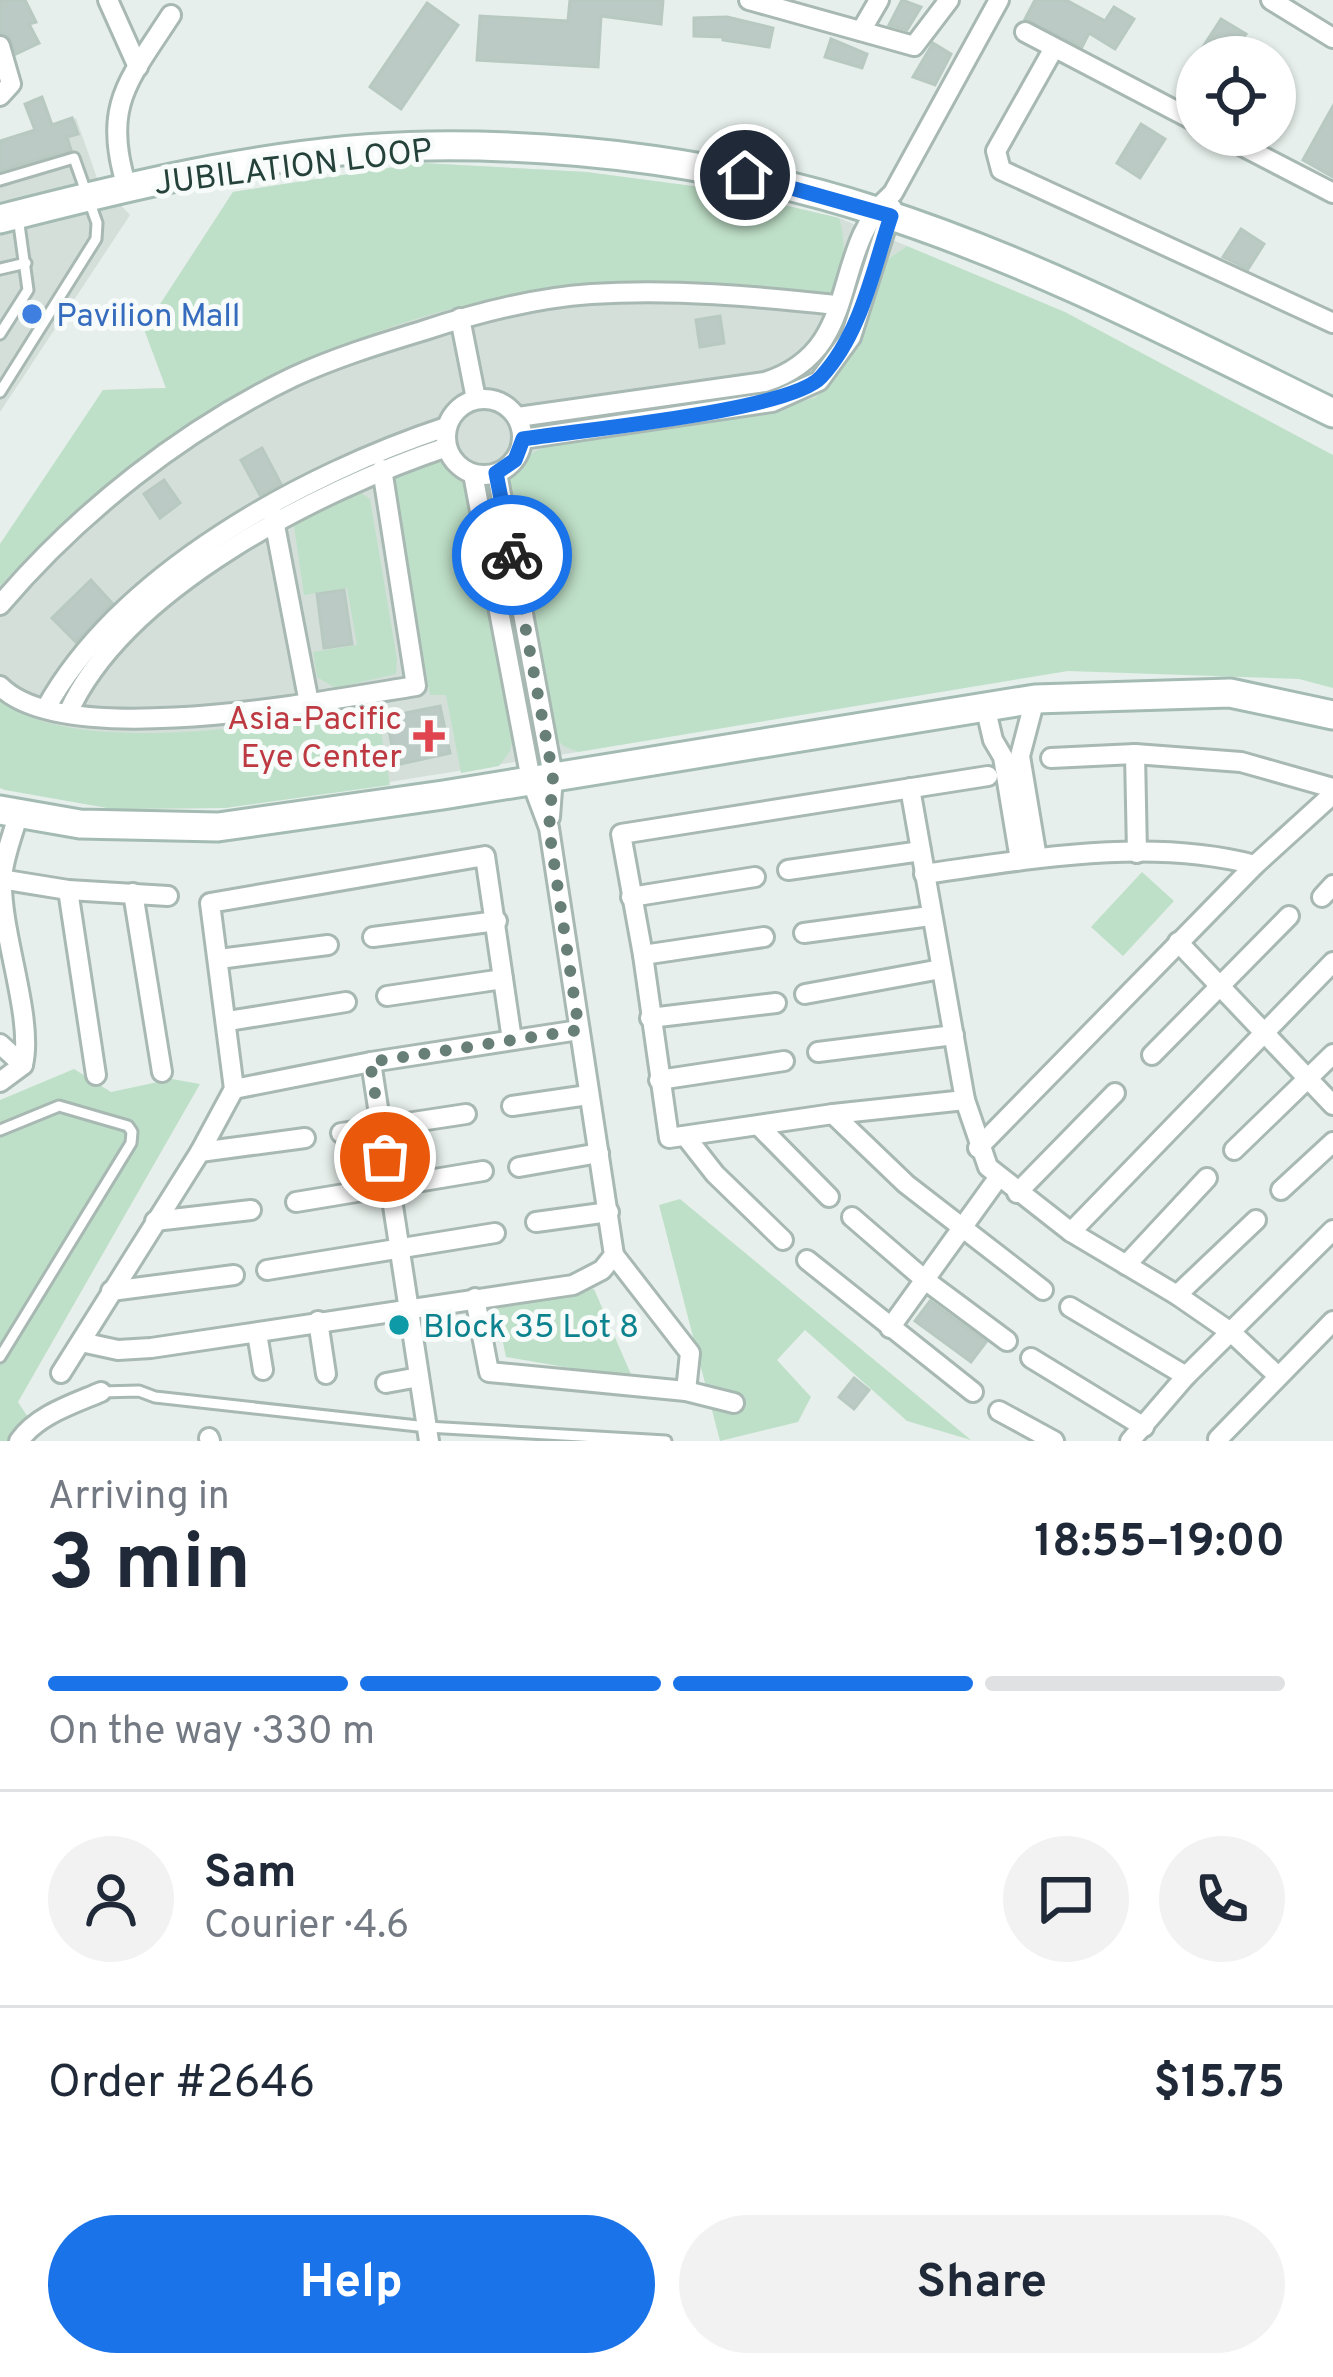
<!DOCTYPE html>
<html lang="en">
<head>
<meta charset="utf-8">
<style>
	:root { --surface:#fff; --page:#f2f2f3; --text:#1f2937; --muted:#747a83; --line:#e0e1e3; --accent:#1a73e8 }
	body { margin:0; font-family:Overpass,sans-serif; background:var(--page); color:var(--text); height:100vh; display:flex; flex-direction:column; font-size:45px; white-space:nowrap }
	* { box-sizing:border-box; margin:0 }
	p { font-size:39px; color:var(--muted) }
	.icon { flex:none; width:66px; height:66px; fill:none; stroke:currentColor; stroke-width:2; stroke-linecap:round; stroke-linejoin:round }
	.map { position:relative; height:1441px; overflow:hidden }
	.details { display:flex; flex-direction:column; background:var(--surface); flex:1 }
	.details>* { flex:none }
	.fabs { position:absolute; left:1176px; top:36px; display:grid; gap:24px }
	.fabs a { display:grid; place-items:center; width:120px; height:120px; border-radius:50%; background:var(--surface); box-shadow:0 3px 9px #0004; font-size:60px }
	.pin { position:absolute; display:grid; place-items:center; width:102px; height:102px; color:#fff; margin:-51px; border:6px solid #fff; border-radius:50%; box-shadow:0 3px 12px #0007 }
	.courier { position:absolute; display:grid; place-items:center; width:120px; height:120px; margin:-60px; border:9px solid #1a73e8; border-radius:50%; background:#fff; color:#222; box-shadow:0 3px 15px #0007 }
	.head em { font-style:normal; font-weight:700 }
	.head div { display:flex; flex-direction:column-reverse }
	.head { display:flex; align-items:center; justify-content:space-between; height:204px; padding:0 48px }
	h1 { font-size:78px; font-weight:700; line-height:90px }
	.bar { display:grid; grid-template-columns:repeat(4,1fr); gap:18px 12px; align-content:center; height:144px; padding:0 48px }
	.bar i { height:15px; border-radius:9px; background:var(--line) }
	.bar .current { background:var(--accent) }
	.bar p { grid-column:span 4 }
	.line { display:flex; align-items:center; gap:30px; padding:0 48px; border-top:3px solid var(--line) }
	.line div { flex:1 }
	.round { display:grid; place-items:center; flex:none; width:126px; height:126px; border-radius:63px; background:var(--page) }
	.cta { display:flex; gap:24px; margin-top:auto; padding:24px 48px }
	.cta a { flex:1; height:138px; border-radius:72px; background:var(--accent); color:#fff; font-size:48px; font-weight:700; line-height:138px; text-align:center }
	.cta a+a { background:var(--page); color:var(--text) }
	.map>svg:first-child { display:block }
	.built { fill:#d4dfda }
	.green { fill:#bfe0c8 }
	.building { fill:#bbcac4; stroke:#b8c9c2; stroke-width:3 }
	.lines { fill:none; stroke-linecap:round; stroke-linejoin:round }
	.lane-casing { stroke:#a8b8b2; stroke-width:15 }
	.street-casing { stroke:#a8b8b2; stroke-width:24 }
	.secondary-casing { stroke:#a4bbb3; stroke-width:33 }
	.lane { stroke:#fff; stroke-width:9 }
	.street { stroke:#fff; stroke-width:18 }
	.secondary { stroke:#fff; stroke-width:27 }
	.done { stroke:#687f78; stroke-width:12; stroke-dasharray:0 21.6 }
	.route { stroke:#1a73e8; stroke-width:15 }
	.shop-dot { fill:#3f7fe0; stroke:#f7fbf9; stroke-width:4.5 }
	.health-dot { fill:#e0444e; stroke:#f7fbf9; stroke-width:4.5 }
	.culture-dot { fill:#0f9aa8; stroke:#f7fbf9; stroke-width:4.5 }
	.labels { text-anchor:middle; stroke-width:10; stroke-linejoin:round; paint-order:stroke }
	.street-label { font-size:33px; fill:#24423a; stroke:#f7fbf9 }
	.shop-label { font-size:33px; fill:#366cbe; stroke:#f7fbf9; text-anchor:start }
	.health-label { font-size:33px; fill:#be3a42; stroke:#f7fbf9; text-anchor:end }
	.culture-label { font-size:33px; fill:#0d838f; stroke:#f7fbf9; text-anchor:start }
</style>
</head>
<body>
<div class="map">
<svg width="1333" height="1441" viewBox="0 0 1333 1441">
	<rect width="100%" height="100%" fill="#e6efeb"/>
	<!-- built -->
	<g class="built">
		<path d="M76 118 98 181 130 215 0 412V141Z"/>
		<path d="M421 163 586 172 715 189 839 218 907 246 885 261 849 360 816 397 770 412 565 747 578 752 225 808 113 809 0 788V546L103 390 166 388 144 329 233 192Z"/>
	</g>
	<!-- green -->
	<g class="green">
		<path d="M421 163 586 172 715 189 839 218C848 246 842 266 834 295 751 286 670 279 588 285 364 303 150 423 0 586V544L103 390 166 388 144 329 233 192Z"/>
		<path d="M907 246 1065 312 1333 455V688L1299 679 1068 671 578 752 565 747 552 735 510 480C522 456 533 450 559 443L770 412 816 397 849 360 885 261Z"/>
		<path d="M441 458 470 478 515 730 510 751 499 766 461 773 446 695H430L394 485 395 474Z"/>
		<path d="M355 489 370 499 397 659 396 674 335 688 317 677 313 652 357 645 347 588 304 595 294 526 297 515Z"/>
		<path d="M0 701C78 760 284 722 377 708L390 785 225 808 113 809 5 790 0 788Z"/>
		<path d="M1142 872 1174 901 1123 956 1091 927Z"/>
		<path d="M74 1069 111 1092 172 1079 200 1084 18 1402 37 1431 30 1441H0V1100Z"/>
		<path d="M680 1199 971 1440 907 1421 805 1330 777 1360 811 1397 798 1422 720 1441 659 1205Z"/>
		<path d="M594 1289 633 1379 506 1357 495 1303Z"/>
	</g>
	<!-- building -->
	<g class="building">
		<path d="M0 0H25L36 22 29 24 39 43 16 54 10 37 0 33Z"/>
		<path d="M570 0H663L661 24 601 16 598 67 477 60 480 16 568 21Z"/>
		<path d="M902 0 921 7 907 30 889 25Z"/>
		<path d="M1035 0H1066L1105 21 1114 7 1134 19 1115 49 1089 33 1082 47 1025 19Z"/>
		<path d="M427 3 458 25 401 109 370 87Z"/>
		<path d="M727 17 773 28 769 47 723 40V37L694 36V18Z"/>
		<path d="M1221 19 1246 34 1232 57H1212L1201 50Z"/>
		<path d="M831 39 867 54 862 68 825 57Z"/>
		<path d="M933 43 951 54 935 85 913 77Z"/>
		<path d="M42 97 52 125 72 118 78 134 67 137 71 150 0 171V141L35 130 25 104Z"/>
		<path d="M1333 106V177L1303 160Z"/>
		<path d="M1141 124 1165 139 1140 178 1117 163Z"/>
		<path d="M1241 229 1264 244 1248 269 1223 257Z"/>
		<path d="M720 316 724 343 700 347 696 320Z"/>
		<path d="M262 448 281 484 260 495 241 460Z"/>
		<path d="M164 480 180 503 160 518 144 494Z"/>
		<path d="M91 580 112 603 76 642 52 618Z"/>
		<path d="M344 590 352 644 324 648 317 594Z"/>
		<path d="M440 706 450 753 396 765 386 717Z"/>
		<path d="M930 1301 986 1342 971 1362 915 1321Z"/>
		<path d="M854 1378 869 1390 854 1409 839 1397Z"/>
	</g>
	<g class="lines">
		<defs>
			<g id="lane">
				<path d="M0 180 74 158 97 223 96 239 0 392"/>
				<path d="M0 269 26 263"/>
				<path d="M0 334 28 290 18 217"/>
				<path d="M0 1130 59 1106 128 1126 132 1132 131 1143 0 1357"/>
				<path d="M101 1392 139 1391 155 1397 427 1427 666 1441"/>
			</g>
			<g id="street">
				<path d="M108 0 138 67"/>
				<path d="M749 0 914 46 949 0"/>
				<path d="M1271 0 1333 38"/>
				<path d="M861 31 879 0"/>
				<path d="M1025 32 1197 122"/>
				<path d="M0 46 11 84 0 96"/>
				<path d="M1054 48 996 151 1001 170 1333 323"/>
				<path d="M1221 135 1333 193"/>
				<path d="M127 187C101 106 129 80 171 15"/>
				<path d="M460 318 476 399"/>
				<circle cx="484" cy="437" r="38"/>
				<path d="M518 417 765 382C865 350 827 251 893 193L999 0"/>
				<path d="M523 439 772 402 819 381 851 337 892 208"/>
				<path d="M497 473 553 776 550 817"/>
				<path d="M273 515 309 703"/>
				<path d="M0 605C79 512 183 430 293 377 334 358 379 344 422 331 476 313 534 298 591 294 674 289 754 296 836 305"/>
				<path d="M0 686C65 752 327 700 416 686L382 469"/>
				<path d="M1035 699 1020 756 1037 858"/>
				<path d="M985 706 993 740 1003 757 1020 860"/>
				<path d="M46 708C121 573 304 474 446 427"/>
				<path d="M68 713C125 587 321 489 447 447"/>
				<path d="M1135 754 1137 853"/>
				<path d="M1051 758 1135 754 1241 762 1333 788"/>
				<path d="M910 788 965 1100 988 1167 1071 1232 1177 1295 1232 1333 1278 1376"/>
				<path d="M788 870 921 851"/>
				<path d="M924 874C1032 859 1148 837 1255 865"/>
				<path d="M0 879 68 890 168 896"/>
				<path d="M68 890 96 1075"/>
				<path d="M133 893 162 1072"/>
				<path d="M631 897 755 877"/>
				<path d="M1322 897 1333 885"/>
				<path d="M804 933 930 916"/>
				<path d="M373 937 497 921"/>
				<path d="M1178 942 1333 1105"/>
				<path d="M643 955 764 937"/>
				<path d="M219 959 328 945"/>
				<path d="M805 994 941 969"/>
				<path d="M387 996 503 979"/>
				<path d="M650 1018 776 1003"/>
				<path d="M228 1021 346 1002"/>
				<path d="M0 1044 23 1065"/>
				<path d="M818 1052 954 1035"/>
				<path d="M1152 1055 1289 916"/>
				<path d="M371 1062 429 1441"/>
				<path d="M659 1080 784 1061"/>
				<path d="M0 1082 23 1065C34 1017 0 933 2 879 3 858 13 835 18 815"/>
				<path d="M234 1089 371 1062 579 1030"/>
				<path d="M965 1100 833 1114 669 1138 643 955 621 834 988 776"/>
				<path d="M512 1106 588 1095"/>
				<path d="M833 1114 906 1184 1043 1290"/>
				<path d="M759 1126 829 1197"/>
				<path d="M341 1133 466 1114"/>
				<path d="M686 1137 715 1174 783 1240"/>
				<path d="M978 1148 1255 865 1333 794"/>
				<path d="M1234 1150 1333 1054"/>
				<path d="M200 1152 305 1138"/>
				<path d="M519 1167 599 1153"/>
				<path d="M1281 1190 1333 1142"/>
				<path d="M1017 1193 1115 1093"/>
				<path d="M296 1202 483 1171"/>
				<path d="M852 1217 925 1280 1007 1341"/>
				<path d="M155 1221 251 1210"/>
				<path d="M536 1222 609 1212"/>
				<path d="M1071 1232 1333 962"/>
				<path d="M614 1255 690 1353 686 1391"/>
				<path d="M807 1260 973 1392"/>
				<path d="M1126 1265 1207 1178"/>
				<path d="M267 1270 495 1233"/>
				<path d="M111 1291 234 1275"/>
				<path d="M1177 1295 1256 1220"/>
				<path d="M475 1298 489 1372 686 1391 734 1403"/>
				<path d="M1070 1307 1186 1376"/>
				<path d="M318 1321 326 1374"/>
				<path d="M890 1328 998 1178"/>
				<path d="M257 1333 263 1370"/>
				<path d="M81 1342 118 1350 151 1348 573 1285 602 1270 614 1255 549 828 531 780 473 474"/>
				<path d="M1031 1358 1144 1427"/>
				<path d="M61 1373 200 1152 234 1089 210 903 485 856 512 1040"/>
				<path d="M386 1383 419 1377"/>
				<path d="M999 1411 1054 1441"/>
				<path d="M209 1438 210 1441"/>
				<path d="M1218 1439 1333 1321"/>
				<path d="M19 1441C37 1415 73 1404 101 1392"/>
				<path d="M1130 1441 1186 1376 1333 1230"/>
			</g>
			<g id="secondary">
				<path d="M0 219C140 183 283 148 429 146 579 144 734 165 876 211 1035 262 1184 340 1333 413"/>
				<path d="M0 810 80 824 218 827 443 795 1035 699 1230 693 1333 715"/>
			</g>
		</defs>
		<!-- lane casing -->
		<use href="#lane" class="lane-casing"/>
		<!-- street casing -->
		<use href="#street" class="street-casing"/>
		<!-- secondary casing -->
		<use href="#secondary" class="secondary-casing"/>
		<!-- lane -->
		<use href="#lane" class="lane"/>
		<!-- street -->
		<use href="#street" class="street"/>
		<!-- secondary -->
		<use href="#secondary" class="secondary"/>
	</g>
	<g class="lines">
		<!-- done -->
		<path class="done" d="M385 1157 370 1062 579 1030 549 829 553 776 512 555"/>
		<!-- route -->
		<path class="route" d="M512 555 496 473 515 460 523 439C579 430 790 411 821 377 861 334 873 270 891 216L745 175"/>
	</g>
	<!-- markers -->
	<circle class="shop-dot" cx="32" cy="314" r="12"/>
	<path class="health-dot" d="M423 718h12v12h12v12h-12v12h-12v-12h-12v-12h12z"/>
	<circle class="culture-dot" cx="399" cy="1325" r="12"/>
	<g class="labels">
		<!-- street labels -->
		<g class="street-label">
			<text transform="translate(293 165) rotate(-7)" y="12">JUBILATION LOOP</text>
		</g>
		<!-- shop labels -->
		<g class="shop-label">
			<text x="56" y="326">Pavilion Mall</text>
		</g>
		<!-- health labels -->
		<g class="health-label">
			<text x="402" y="729">Asia-Pacific<tspan x="402" dy="38">Eye Center</tspan></text>
		</g>
		<!-- culture labels -->
		<g class="culture-label">
			<text x="423" y="1337">Block 35 Lot 8</text>
		</g>
	</g>
</svg>
<div class="fabs">
<a><svg class="icon" aria-label="locate" viewBox="0 0 24 24"><circle cx="12" cy="12" r="6"/><path d="M12 2v4M12 18v4M2 12h4M18 12h4"/></svg></a>
</div>
<div class="pin" style="left:385px;top:1157px;background:#ea580c"><svg class="icon" aria-label="bag" viewBox="0 0 24 24"><path d="M5 8h14l-1 12H6zM9 8a3 3 0 0 1 6 0"/></svg></div>
<div class="pin" style="left:745px;top:175px;background:#1f2937"><svg class="icon" aria-label="home" viewBox="0 0 24 24"><path d="M3 11l9-7 9 7M6 9v11h12V9"/></svg></div>
<div class="courier" style="left:512px;top:555px"><svg class="icon" aria-label="bike" viewBox="0 0 24 24"><circle cx="6" cy="16" r="4"/><circle cx="18" cy="16" r="4"/><path d="M6 16l4-8h5l3 8M10 8l3 8H6M13 5h3"/></svg></div>
</div>
<section class="details">
<div class="head"><div><h1>3 min</h1><p>Arriving in</p></div><em>18:55–19:00</em></div>
<div class="bar"><i class="current"></i><i class="current"></i><i class="current"></i><i></i><p>On the way · 330 m</p></div>
<div class="line" style="height:216px"><a class="round"><svg class="icon" aria-label="person" viewBox="0 0 24 24"><circle cx="12" cy="8" r="4"/><path d="M4 21q1-7 8-7t8 7"/></svg></a><div><b>Sam</b><p>Courier · 4.6</p></div><a class="round"><svg class="icon" aria-label="chat" viewBox="0 0 24 24"><path d="M4 5h16v11H9l-5 4z"/></svg></a><a class="round"><svg class="icon" aria-label="phone" viewBox="0 0 24 24"><path d="M5 4h4l2 5-3 2q2 4 5 5l2-3 5 2v4C11 20 4 13 5 4z"/></svg></a></div>
<div class="line" style="height:156px"><div>Order #2646</div><b>$15.75</b></div>
<div class="cta"><a>Help</a><a>Share</a></div>
</section>
</body>
</html>
